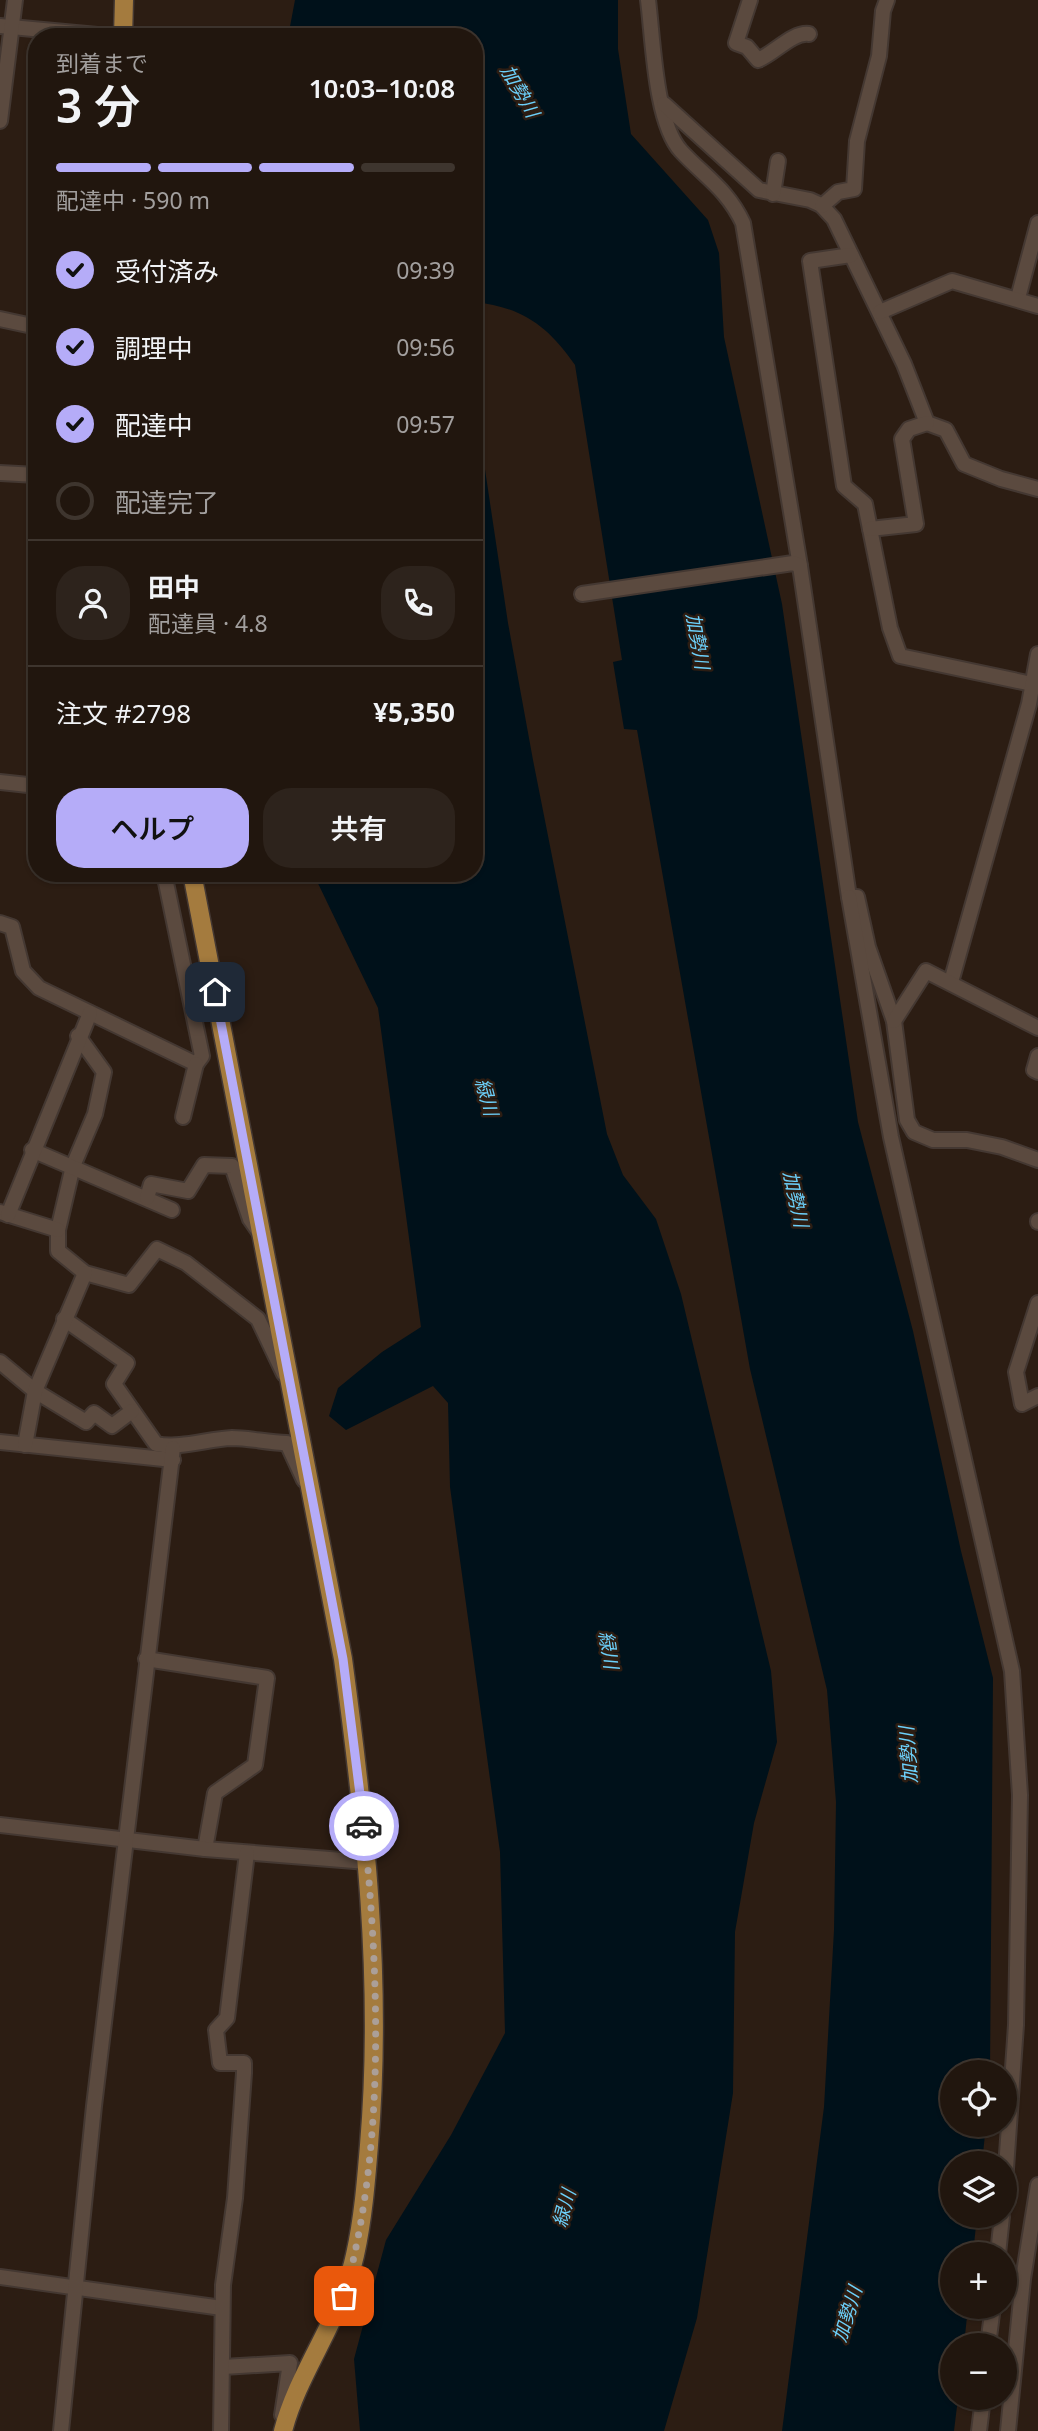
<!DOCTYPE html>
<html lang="ja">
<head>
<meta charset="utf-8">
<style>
	:root { --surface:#21160e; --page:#2d231c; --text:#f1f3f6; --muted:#a29f9e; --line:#3e352e; --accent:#b5acf8 }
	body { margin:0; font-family:"Noto Sans","Noto Sans JP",sans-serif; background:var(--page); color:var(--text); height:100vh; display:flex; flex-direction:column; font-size:26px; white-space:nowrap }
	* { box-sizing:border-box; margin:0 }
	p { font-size:23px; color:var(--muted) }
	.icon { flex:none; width:38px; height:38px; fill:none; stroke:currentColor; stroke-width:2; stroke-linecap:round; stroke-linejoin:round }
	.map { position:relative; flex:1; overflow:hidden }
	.details { position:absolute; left:28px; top:28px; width:455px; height:854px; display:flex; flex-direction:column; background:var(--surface); border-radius:28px; box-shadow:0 2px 5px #0004,0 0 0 2px var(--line) }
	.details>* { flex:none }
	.fabs { position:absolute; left:940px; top:2060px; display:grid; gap:14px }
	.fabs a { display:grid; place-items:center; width:77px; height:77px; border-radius:50%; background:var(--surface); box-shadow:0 2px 5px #0004,0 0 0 2px var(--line); font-size:35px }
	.pin { position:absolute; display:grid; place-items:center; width:60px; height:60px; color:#fff; margin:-30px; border-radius:14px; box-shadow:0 4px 10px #0006 }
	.courier { position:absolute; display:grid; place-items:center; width:70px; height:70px; margin:-35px; border:5px solid #b5acf8; border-radius:50%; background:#fff; color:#222; box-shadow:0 2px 9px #0007 }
	.head em { font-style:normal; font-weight:600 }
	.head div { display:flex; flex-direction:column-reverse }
	.head { display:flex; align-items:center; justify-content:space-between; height:119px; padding:0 28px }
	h1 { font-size:46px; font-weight:600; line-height:52px }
	.bar { display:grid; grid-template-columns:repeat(4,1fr); gap:10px 7px; align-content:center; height:84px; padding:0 28px }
	.bar i { height:9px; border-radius:5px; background:var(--line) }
	.bar .current { background:var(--accent) }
	.bar p { grid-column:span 4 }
	.line { display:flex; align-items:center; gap:18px; padding:0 28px; border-top:2px solid var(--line) }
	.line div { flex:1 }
	.round { display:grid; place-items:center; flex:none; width:74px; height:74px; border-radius:28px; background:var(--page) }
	ol { padding:0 28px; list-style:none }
	li { display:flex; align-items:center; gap:21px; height:77px }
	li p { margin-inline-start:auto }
	li .icon { padding:7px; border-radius:50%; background:var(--accent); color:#111; stroke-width:4 }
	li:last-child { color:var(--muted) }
	li i { width:38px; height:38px; border:4px solid var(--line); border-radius:50% }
	.primary-button { display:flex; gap:14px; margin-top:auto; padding:14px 28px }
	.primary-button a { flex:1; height:80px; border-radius:28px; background:var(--accent); color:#111; font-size:28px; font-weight:600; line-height:80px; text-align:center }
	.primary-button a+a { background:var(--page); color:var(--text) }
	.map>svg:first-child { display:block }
	.water { fill:#00111a }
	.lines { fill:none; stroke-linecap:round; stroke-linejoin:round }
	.minor-casing { stroke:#443832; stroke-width:18 }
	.major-casing { stroke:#443832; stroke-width:21 }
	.minor { stroke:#5b4a3f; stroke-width:14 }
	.major { stroke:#a47b3e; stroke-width:18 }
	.done { stroke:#ab9f98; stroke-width:7; stroke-dasharray:0 12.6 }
	.route { stroke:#b5acf8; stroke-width:9 }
	.labels { text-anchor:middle; stroke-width:5; stroke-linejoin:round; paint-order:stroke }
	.water-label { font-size:19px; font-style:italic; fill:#6cd0fa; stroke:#2c1d13 }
</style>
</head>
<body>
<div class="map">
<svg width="1038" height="2431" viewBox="0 0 1038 2431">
	<rect width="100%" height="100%" fill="#2c1d13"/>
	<!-- water -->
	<g class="water">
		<path d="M295 0H618V49L631 134 708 220 719 253 724 337 782 604 858 1122 913 1331 961 1551 993 1678 990 2072H952V2124L986 2125 982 2163H952V2216H977L973 2254H952V2306L968 2307 964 2345H952V2398H958L954 2431H782L824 2107 834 1930 836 1802 827 1690 750 1369 637 730 624 729 613 662 622 660 575 365C548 326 522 307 474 302V37H288Z"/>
		<path d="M474 396 508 623 533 760 607 1134 623 1175 656 1219 681 1294 771 1671 777 1742 754 1823 735 1932 733 2093 697 2318 664 2431H360L354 2359 386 2240 451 2135 505 2033 500 1852 450 1487 448 1403 433 1386 346 1430 329 1416 338 1388 382 1352 421 1327 378 1008 313 873H474Z"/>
	</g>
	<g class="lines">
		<defs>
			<g id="minor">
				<path d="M648 0C653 38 655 123 681 151 705 177 727 189 743 223L800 566"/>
				<path d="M750 0 736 43 747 47 758 60C775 53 792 32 809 34"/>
				<path d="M0 26 119 37"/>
				<path d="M664 104 759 190 810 200 821 205 834 219 904 364 927 423 946 430 964 464 1001 479 1038 489"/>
				<path d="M0 121 15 0"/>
				<path d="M773 194 778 161"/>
				<path d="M822 206 838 192 854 189 857 141 879 56 883 11 887 0"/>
				<path d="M851 255 810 261 844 486 865 504 890 628 900 656 1032 684"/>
				<path d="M1018 298 1038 223"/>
				<path d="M880 312 952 281 1038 306"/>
				<path d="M0 319 37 327"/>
				<path d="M0 473 37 475"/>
				<path d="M870 529 916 524 902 439 909 429 927 423"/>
				<path d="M582 594 793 563 800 566 849 897H857L868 947 894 1021 907 1120 914 1132 933 1140H967L1002 1147 1038 1160"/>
				<path d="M0 782 37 786"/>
				<path d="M849 897 891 1137 1012 1671 1020 1795 1016 2025 1004 2197"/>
				<path d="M0 923 12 927 23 971 39 988 196 1064 202 1056 164 873"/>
				<path d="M951 982 1029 704 1038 654"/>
				<path d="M894 1021 926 971 1038 1028"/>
				<path d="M78 1036 104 1072 95 1114 73 1166 58 1230V1251L85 1273 129 1285 157 1249 186 1263 258 1319 284 1374"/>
				<path d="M1038 1056 1034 1070 1038 1072"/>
				<path d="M183 1117 196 1064"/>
				<path d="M32 1150 172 1210"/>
				<path d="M147 1198 151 1184 188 1191 204 1165 232 1166 250 1219 259 1232"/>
				<path d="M0 1212 58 1230"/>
				<path d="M8 1215 90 1013"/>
				<path d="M1038 1221V1222"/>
				<path d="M1038 1303 1016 1372 1022 1404 1038 1396"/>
				<path d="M64 1319 127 1363 114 1384 156 1444C181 1449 207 1439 232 1438 250 1438 269 1443 287 1443L304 1480"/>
				<path d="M0 1362 35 1391 86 1422 94 1413 112 1426 132 1411"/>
				<path d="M0 1442 173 1460"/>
				<path d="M25 1445 35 1391 85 1273"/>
				<path d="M146 1659 267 1678 255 1765 215 1793 205 1849"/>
				<path d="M0 1825 205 1849 367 1862"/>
				<path d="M998 2254 1002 2216"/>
				<path d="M0 2277 222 2308"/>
				<path d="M988 2345 993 2306"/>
				<path d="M223 2367 290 2363 282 2415"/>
				<path d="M61 2431 94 2106 173 1448"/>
				<path d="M221 2431 223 2285 235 2198 244 2073V2063H220L216 2030 227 2018 247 1853"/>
				<path d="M979 2431 983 2398"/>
				<path d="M1008 2431 1023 2279 1038 2185"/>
			</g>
			<g id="major">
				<path d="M123 37 124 0"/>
				<path d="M192 873 343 1659C365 1820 383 1981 369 2145 366 2182 363 2219 355 2255 341 2320 299 2370 283 2431"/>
			</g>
		</defs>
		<!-- minor casing -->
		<use href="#minor" class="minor-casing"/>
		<!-- major casing -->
		<use href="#major" class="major-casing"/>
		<!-- minor -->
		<use href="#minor" class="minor"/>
		<!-- major -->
		<use href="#major" class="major"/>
	</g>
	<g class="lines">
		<!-- done -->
		<path class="done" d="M344 2296C386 2149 379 1977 364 1826"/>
		<!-- route -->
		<path class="route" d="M215 992 343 1659 364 1826"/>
	</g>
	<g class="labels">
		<!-- water labels -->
		<g class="water-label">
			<text transform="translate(520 91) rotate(60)" y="7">加勢川</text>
			<text transform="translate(698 641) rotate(80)" y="7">加勢川</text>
			<text transform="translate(487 1097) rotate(75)" y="7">緑川</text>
			<text transform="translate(796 1199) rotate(78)" y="7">加勢川</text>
			<text transform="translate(609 1650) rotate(81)" y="7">緑川</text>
			<text transform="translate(908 1755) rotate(-94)" y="7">加勢川</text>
			<text transform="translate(564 2208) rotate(-75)" y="7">緑川</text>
			<text transform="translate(847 2314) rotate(-73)" y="7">加勢川</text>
		</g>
	</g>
</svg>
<div class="fabs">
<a><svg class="icon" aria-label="locate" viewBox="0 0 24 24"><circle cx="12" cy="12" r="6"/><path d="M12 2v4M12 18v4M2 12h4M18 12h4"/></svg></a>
<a><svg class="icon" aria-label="layers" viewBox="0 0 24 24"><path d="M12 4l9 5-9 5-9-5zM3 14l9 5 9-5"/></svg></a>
<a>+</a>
<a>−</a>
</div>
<div class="pin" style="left:344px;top:2296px;background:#ea580c"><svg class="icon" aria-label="bag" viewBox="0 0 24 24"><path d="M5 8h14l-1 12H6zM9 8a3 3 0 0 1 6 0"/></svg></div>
<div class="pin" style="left:215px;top:992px;background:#1f2937"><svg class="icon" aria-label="home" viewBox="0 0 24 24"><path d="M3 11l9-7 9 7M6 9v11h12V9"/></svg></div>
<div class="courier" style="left:364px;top:1826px"><svg class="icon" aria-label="car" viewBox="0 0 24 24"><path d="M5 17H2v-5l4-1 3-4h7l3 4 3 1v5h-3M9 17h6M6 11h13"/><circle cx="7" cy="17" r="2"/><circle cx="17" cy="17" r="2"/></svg></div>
<section class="details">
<div class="head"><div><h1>3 分</h1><p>到着まで</p></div><em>10:03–10:08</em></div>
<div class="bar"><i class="current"></i><i class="current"></i><i class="current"></i><i></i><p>配達中 · 590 m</p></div>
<ol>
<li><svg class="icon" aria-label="check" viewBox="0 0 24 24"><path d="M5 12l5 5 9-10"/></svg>受付済み<p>09:39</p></li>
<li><svg class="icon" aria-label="check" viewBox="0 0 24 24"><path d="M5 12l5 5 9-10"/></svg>調理中<p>09:56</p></li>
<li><svg class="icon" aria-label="check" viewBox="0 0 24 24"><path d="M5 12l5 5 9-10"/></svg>配達中<p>09:57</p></li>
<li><i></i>配達完了</li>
</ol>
<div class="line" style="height:126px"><a class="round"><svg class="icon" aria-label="person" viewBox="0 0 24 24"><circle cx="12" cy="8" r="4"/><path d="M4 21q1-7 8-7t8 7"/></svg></a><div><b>田中</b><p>配達員 · 4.8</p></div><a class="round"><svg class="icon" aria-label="phone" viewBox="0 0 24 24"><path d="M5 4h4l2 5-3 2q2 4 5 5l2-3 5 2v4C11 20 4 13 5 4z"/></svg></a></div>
<div class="line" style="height:91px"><div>注文 #2798</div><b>¥5,350</b></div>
<div class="primary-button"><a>ヘルプ</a><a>共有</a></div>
</section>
</div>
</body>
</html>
